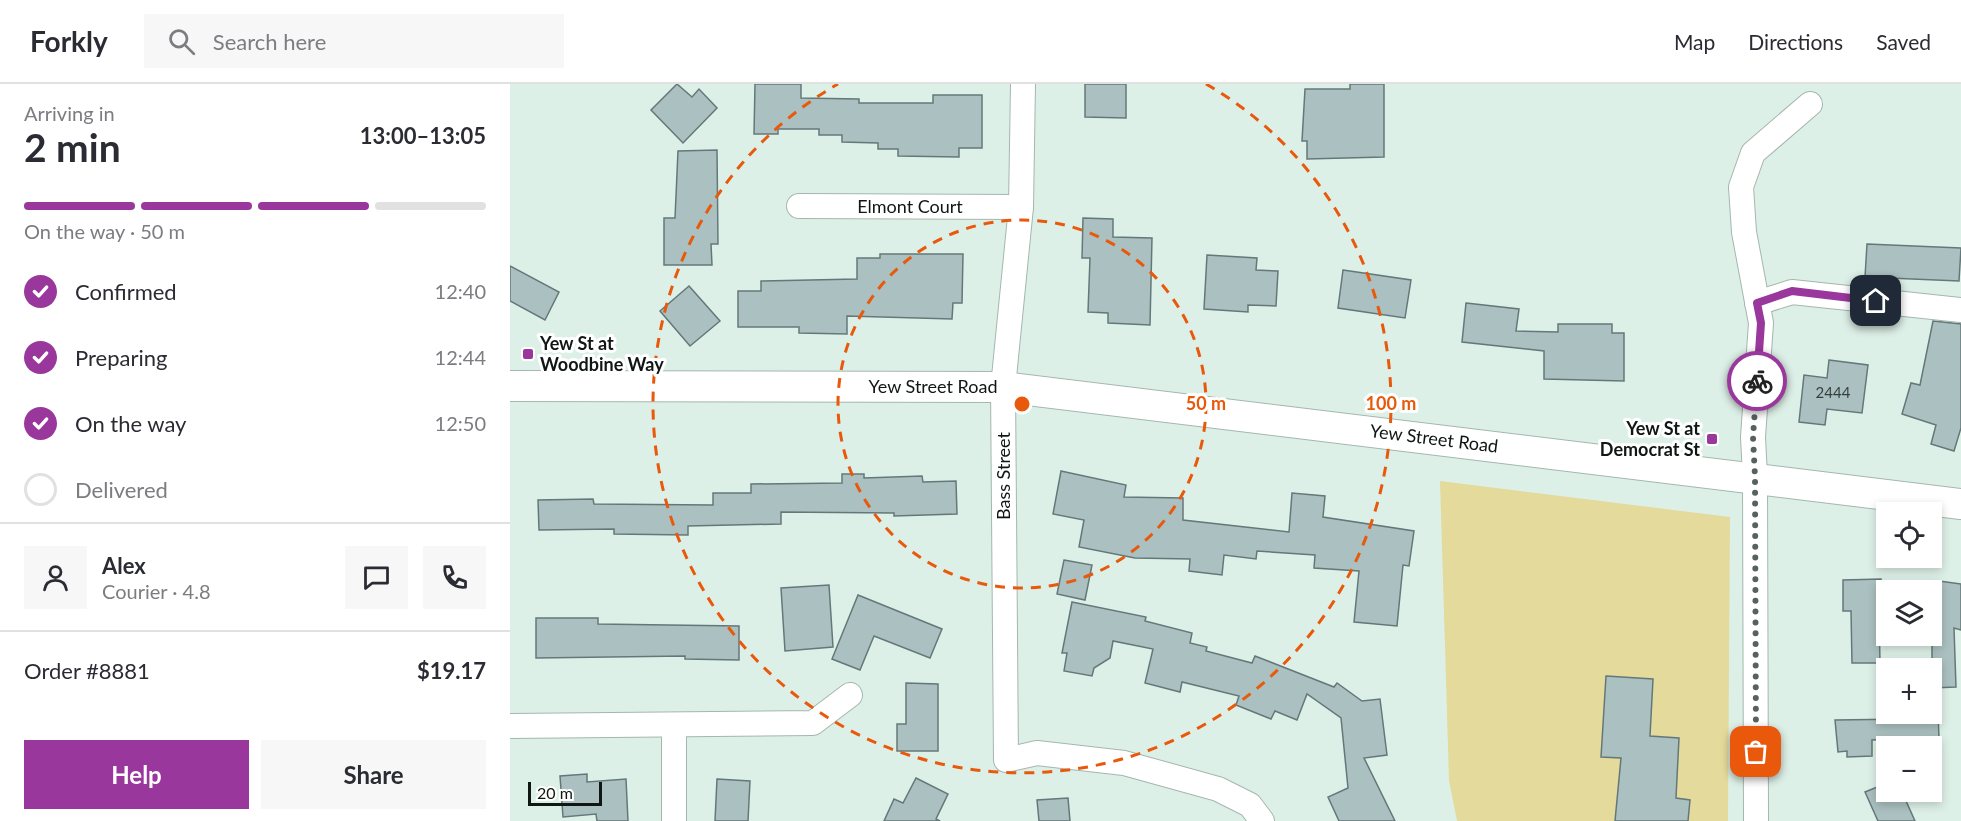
<!DOCTYPE html>
<html lang="en">
<head>
<meta charset="utf-8">
<style>
	:root { --surface:#fff; --page:#f7f7f7; --text:#2b2b33; --muted:#7c7c81; --line:#e1e1e2; --accent:#9a379d }
	body { margin:0; font-family:Lato,sans-serif; background:var(--page); color:var(--text); height:100vh; display:flex; flex-direction:column; font-size:22px; white-space:nowrap }
	* { box-sizing:border-box; margin:0 }
	p { font-size:20px; color:var(--muted) }
	.icon { flex:none; width:33px; height:33px; fill:none; stroke:currentColor; stroke-width:2; stroke-linecap:round; stroke-linejoin:round }
	.map { position:relative; flex:1; overflow:hidden }
	.side { display:flex; flex-direction:column; background:var(--surface); width:510px }
	.side>* { flex:none }
	.fabs { position:absolute; left:1366px; top:418px; display:grid; gap:12px }
	.fabs a { display:grid; place-items:center; width:66px; height:66px; border-radius:0px; background:var(--surface); box-shadow:0 3px 9px #0003; font-size:30px }
	.scale { position:absolute; left:18px; bottom:15px; width:74px; box-sizing:border-box; padding-left:6px; border:3px solid #0f1613; border-top:0; font-size:16px; line-height:21px; white-space:nowrap; color:#0f1613; -webkit-text-stroke:4px #fff; paint-order:stroke }
	.pin { position:absolute; display:grid; place-items:center; width:51px; height:51px; color:#fff; margin:-26px; border-radius:12px; box-shadow:0 3px 9px #0006 }
	.courier { position:absolute; display:grid; place-items:center; width:60px; height:60px; margin:-30px; border:4px solid #9a379d; border-radius:50%; background:#fff; color:#222; box-shadow:0 2px 8px #0007 }
	.head em { font-style:normal; font-weight:700 }
	.head div { display:flex; flex-direction:column-reverse }
	.head { display:flex; align-items:center; justify-content:space-between; height:102px; padding:0 24px }
	h1 { font-size:39px; font-weight:700; line-height:45px }
	.bar { display:grid; grid-template-columns:repeat(4,1fr); gap:9px 6px; align-content:center; height:72px; padding:0 24px }
	.bar i { height:8px; border-radius:4px; background:var(--line) }
	.bar .selected { background:var(--accent) }
	.bar p { grid-column:span 4 }
	.line { display:flex; align-items:center; gap:15px; padding:0 24px; border-top:2px solid var(--line) }
	.line div { flex:1 }
	.round { display:grid; place-items:center; flex:none; width:63px; height:63px; border-radius:0px; background:var(--page) }
	ol { padding:0 24px; list-style:none }
	li { display:flex; align-items:center; gap:18px; height:66px }
	li p { margin-inline-start:auto }
	li .icon { padding:6px; border-radius:50%; background:var(--accent); color:#fff; stroke-width:4 }
	li:last-child { color:var(--muted) }
	li i { width:33px; height:33px; border:3px solid var(--line); border-radius:50% }
	.button { display:flex; gap:12px; margin-top:auto; padding:12px 24px }
	.button a { flex:1; height:69px; border-radius:0px; background:var(--accent); color:#fff; font-size:24px; font-weight:700; line-height:69px; text-align:center }
	.button a+a { background:var(--page); color:var(--text) }
	header { display:flex; align-items:center; gap:36px; box-sizing:border-box; height:84px; padding:0 30px; background:var(--surface); border-bottom:2px solid var(--line) }
	header strong { font-size:28px }
	nav { display:flex; gap:33px; margin-inline-start:auto; font-size:21px }
	.search { width:420px; height:54px; background:var(--page); display:flex; align-items:center; gap:15px; box-sizing:border-box; padding:0 21px; border-radius:0px; color:var(--muted); font-size:22px }
	main { display:flex; flex:1; min-height:0 }
	.map>svg:first-child { display:block }
	.green { fill:#e4da9c }
	.building { fill:#abc0c0; stroke:#657879; stroke-width:1.5 }
	.lines { fill:none; stroke-linecap:round; stroke-linejoin:round }
	.minor-casing { stroke:#a5b6ae; stroke-width:26 }
	.tertiary-casing { stroke:#a5b6ae; stroke-width:32 }
	.minor { stroke:#fff; stroke-width:24 }
	.tertiary { stroke:#fff; stroke-width:30 }
	.done { stroke:#57625d; stroke-width:6; stroke-dasharray:0 10.8 }
	.route { stroke:#9a379d; stroke-width:8 }
	.ring { fill:none; stroke:#e8590c; stroke-width:3; stroke-dasharray:10 8 }
	.poi-dot { fill:#9a379d; stroke:#fff; stroke-width:2 }
	.labels { text-anchor:middle; stroke-width:6; stroke-linejoin:round; paint-order:stroke }
	.number-label { font-size:15px; fill:#36403e }
	.street-label { font-size:18px; fill:#0f1613; stroke:#fff }
	.poi-label { font-size:18px; font-weight:bold; fill:#0f1613; stroke:#fff; text-anchor:start }
	.centre { fill:#e8590c; stroke:#fff; stroke-width:3 }
	.ring-label { font-size:18px; text-anchor:middle; font-weight:bold; fill:#e8590c; stroke:#fff; stroke-width:6; stroke-linejoin:round; paint-order:stroke }
</style>
</head>
<body>
<header>
<strong>Forkly</strong>
<div class="search"><svg class="icon" aria-label="search" viewBox="0 0 24 24"><circle cx="10" cy="10" r="6"/><path d="M15 15l6 6"/></svg>Search here</div>
<nav><a>Map</a><a>Directions</a><a>Saved</a></nav>
</header>
<main>
<section class="side">
<div class="head"><div><h1>2 min</h1><p>Arriving in</p></div><em>13:00–13:05</em></div>
<div class="bar"><i class="selected"></i><i class="selected"></i><i class="selected"></i><i></i><p>On the way · 50 m</p></div>
<ol>
<li><svg class="icon" aria-label="check" viewBox="0 0 24 24"><path d="M5 12l5 5 9-10"/></svg>Confirmed<p>12:40</p></li>
<li><svg class="icon" aria-label="check" viewBox="0 0 24 24"><path d="M5 12l5 5 9-10"/></svg>Preparing<p>12:44</p></li>
<li><svg class="icon" aria-label="check" viewBox="0 0 24 24"><path d="M5 12l5 5 9-10"/></svg>On the way<p>12:50</p></li>
<li><i></i>Delivered</li>
</ol>
<div class="line" style="height:108px"><a class="round"><svg class="icon" aria-label="person" viewBox="0 0 24 24"><circle cx="12" cy="8" r="4"/><path d="M4 21q1-7 8-7t8 7"/></svg></a><div><b>Alex</b><p>Courier · 4.8</p></div><a class="round"><svg class="icon" aria-label="chat" viewBox="0 0 24 24"><path d="M4 5h16v11H9l-5 4z"/></svg></a><a class="round"><svg class="icon" aria-label="phone" viewBox="0 0 24 24"><path d="M5 4h4l2 5-3 2q2 4 5 5l2-3 5 2v4C11 20 4 13 5 4z"/></svg></a></div>
<div class="line" style="height:78px"><div>Order #8881</div><b>$19.17</b></div>
<div class="button"><a>Help</a><a>Share</a></div>
</section>
<div class="map">
<svg width="1451" height="737" viewBox="0 0 1451 737">
	<rect width="100%" height="100%" fill="#ddf0e7"/>
	<!-- green -->
	<path class="green" d="M930 397 1220 433 1218 737H947L939 696Z"/>
	<!-- building -->
	<g class="building">
		<path d="M167 0 182 13 189 5 207 24 173 59 141 26Z"/>
		<path d="M245 0H291V14L349 15V19H423V11H472V64H449V73L388 72V65H368V59L332 58V51H309V45H268V50H244Z"/>
		<path d="M575 0H616V34L575 33Z"/>
		<path d="M840 0H874V73L797 75V57H792L795 5H840Z"/>
		<path d="M207 66 208 160H201L202 181H154V134H165L168 67Z"/>
		<path d="M573 134 603 135V153L642 154 640 241 598 239V229L578 228 580 174H572Z"/>
		<path d="M1357 160 1451 164 1449 197 1355 193Z"/>
		<path d="M370 170H453L452 219H443L442 235 337 232V250L289 249V243H228V207H251V197L347 195V174H370Z"/>
		<path d="M697 171 747 174 746 186 768 187 766 222 738 221V228L694 225Z"/>
		<path d="M0 182 49 208 35 236 0 217Z"/>
		<path d="M833 186 901 196 895 234 828 224Z"/>
		<path d="M179 202 210 237 180 262 150 227Z"/>
		<path d="M956 219 1009 225 1006 247 1048 248V240H1102V249H1114V297L1034 295V267L952 258Z"/>
		<path d="M1423 237 1451 240V344L1444 367 1421 360 1426 341 1392 330 1401 299 1410 301Z"/>
		<path d="M1319 276 1358 281 1352 329 1317 325 1315 341 1289 338 1294 291 1317 294Z"/>
		<path d="M551 387 616 401 614 413 673 414V436L779 448 782 409 815 412 813 433 904 447 899 482 893 481 887 542 844 538 849 487 804 484 805 471 747 467 746 475 714 471 712 491 679 487 680 475 625 474 569 463 574 436 543 430Z"/>
		<path d="M332 390H354V394L412 392 413 398 446 397 447 430 384 432V429L271 428V440L178 442V451L104 450V445L29 446 28 416 83 415 84 420 203 421V409H241V400L332 399Z"/>
		<path d="M554 476 582 481 575 516 547 510Z"/>
		<path d="M1371 495V500H1377V527H1369L1370 579H1342L1341 527H1333V496Z"/>
		<path d="M1429 497 1451 500V546L1444 544 1446 603 1422 604V537Z"/>
		<path d="M319 501 323 563 275 567 271 504Z"/>
		<path d="M348 511 432 545 420 574 364 552 350 586 322 575Z"/>
		<path d="M562 518 636 533 635 537 682 549 680 559 697 563 696 567 742 579 745 572 824 603 827 599 852 617 870 615 877 671 854 674 885 737H829L818 713 838 704 831 634 797 610 787 636 765 627 761 635 726 621 729 612 672 598 670 608 635 599 643 565 603 557 600 574 584 584 582 592 554 587 557 569H552Z"/>
		<path d="M26 534H88V540L229 542V576L175 575V572L26 574Z"/>
		<path d="M1096 592 1143 595 1140 652 1169 654 1166 714 1180 716 1178 737H1105L1111 674 1091 673Z"/>
		<path d="M396 599 428 600V667H387V640H396Z"/>
		<path d="M1397 630H1428L1429 653 1362 656V672L1337 673V667L1328 668 1325 636 1397 635Z"/>
		<path d="M77 690V698L116 695 118 737H87L86 730 53 733 50 692Z"/>
		<path d="M406 694 438 710 426 735 430 737H374L384 715 393 719Z"/>
		<path d="M207 695 240 697 238 737H205Z"/>
		<path d="M1377 699V708H1392L1405 737H1368L1355 708Z"/>
		<path d="M558 714 560 737H529L527 716Z"/>
	</g>
	<g class="lines">
		<defs>
			<g id="minor">
				<path d="M513 0 511 123 493 303 496 676 527 669 614 679 708 705 740 721 752 737"/>
				<path d="M289 122 511 123"/>
				<path d="M1247 219 1282 208 1451 226"/>
				<path d="M0 642 303 639 340 611"/>
				<path d="M164 643V737"/>
				<path d="M1246 737 1245 393 1243 353 1251 239 1234 148 1231 103 1243 69 1300 20"/>
			</g>
			<path id="tertiary" d="M0 302 493 303 1451 420"/>
		</defs>
		<!-- minor casing -->
		<use href="#minor" class="minor-casing"/>
		<!-- tertiary casing -->
		<use href="#tertiary" class="tertiary-casing"/>
		<!-- minor -->
		<use href="#minor" class="minor"/>
		<!-- tertiary -->
		<use href="#tertiary" class="tertiary"/>
	</g>
	<g class="lines">
		<!-- done -->
		<path class="done" d="M1246 668 1245 393 1243 353 1247 297"/>
		<!-- route -->
		<path class="route" d="M1247 297 1251 239 1247 219 1282 207 1366 217"/>
	</g>
	<!-- distance rings -->
	<g class="ring">
		<circle cx="512" cy="320" r="184"/>
		<path d="M696 0A369 369 0 1 1 328 0"/>
	</g>
	<!-- markers -->
	<g class="poi-dot">
		<rect x="12" y="264" width="12" height="12" rx="3"/>
		<rect x="1196" y="349" width="12" height="12" rx="3"/>
	</g>
	<g class="labels">
		<!-- number labels -->
		<g class="number-label">
			<text x="1323" y="314">2444</text>
		</g>
		<!-- street labels -->
		<g class="street-label">
			<text x="400" y="129">Elmont Court</text>
			<text x="423" y="309">Yew Street Road</text>
			<text transform="translate(924 355) rotate(7)" y="6">Yew Street Road</text>
			<text transform="translate(494 392) rotate(-90)" y="6">Bass Street</text>
		</g>
		<!-- poi labels -->
		<g class="poi-label">
			<text x="30" y="266">Yew St at<tspan x="30" dy="21">Woodbine Way</tspan></text>
			<text x="1190" y="351" text-anchor="end">Yew St at<tspan x="1190" dy="21">Democrat St</tspan></text>
		</g>
	</g>
	<circle cx="512" cy="320" r="9" class="centre"/>
	<g class="ring-label">
		<text x="696" y="326">50 m</text>
		<text x="881" y="326">100 m</text>
	</g>
</svg>
<div class="fabs">
<a><svg class="icon" aria-label="locate" viewBox="0 0 24 24"><circle cx="12" cy="12" r="6"/><path d="M12 2v4M12 18v4M2 12h4M18 12h4"/></svg></a>
<a><svg class="icon" aria-label="layers" viewBox="0 0 24 24"><path d="M12 4l9 5-9 5-9-5zM3 14l9 5 9-5"/></svg></a>
<a>+</a>
<a>−</a>
</div>
<div class="scale">20 m</div>
<div class="pin" style="left:1246px;top:668px;background:#ea580c"><svg class="icon" aria-label="bag" viewBox="0 0 24 24"><path d="M5 8h14l-1 12H6zM9 8a3 3 0 0 1 6 0"/></svg></div>
<div class="pin" style="left:1366px;top:217px;background:#1f2937"><svg class="icon" aria-label="home" viewBox="0 0 24 24"><path d="M3 11l9-7 9 7M6 9v11h12V9"/></svg></div>
<div class="courier" style="left:1247px;top:297px"><svg class="icon" aria-label="bike" viewBox="0 0 24 24"><circle cx="6" cy="16" r="4"/><circle cx="18" cy="16" r="4"/><path d="M6 16l4-8h5l3 8M10 8l3 8H6M13 5h3"/></svg></div>
</div>
</main>
</body>
</html>
